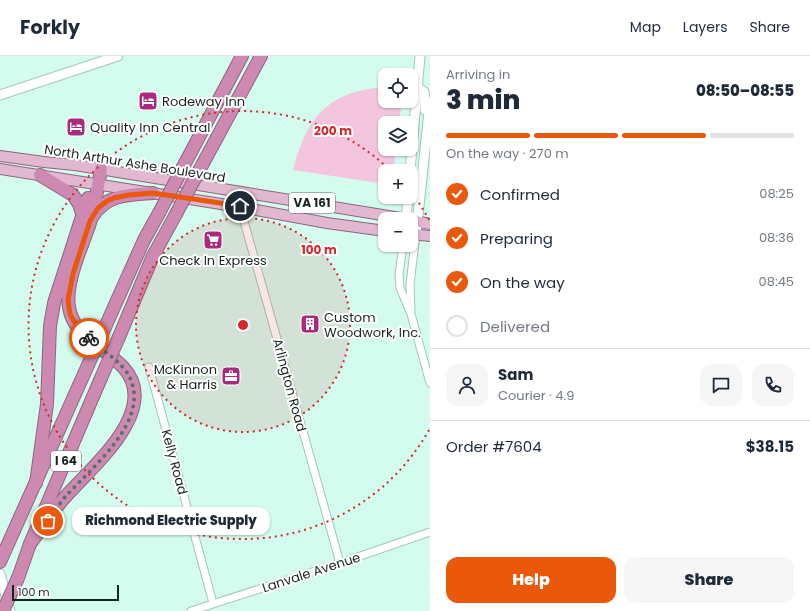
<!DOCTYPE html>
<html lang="en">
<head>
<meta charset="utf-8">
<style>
	:root { --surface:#fff; --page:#f6f6f7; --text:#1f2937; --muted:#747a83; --line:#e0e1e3; --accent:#ea580c }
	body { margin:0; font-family:Poppins,sans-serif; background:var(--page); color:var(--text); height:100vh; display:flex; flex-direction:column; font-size:15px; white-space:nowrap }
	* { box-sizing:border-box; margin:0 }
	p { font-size:13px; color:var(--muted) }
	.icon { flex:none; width:22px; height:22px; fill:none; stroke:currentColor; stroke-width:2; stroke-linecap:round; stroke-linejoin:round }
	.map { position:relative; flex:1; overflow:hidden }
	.side { display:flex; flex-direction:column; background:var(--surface); width:380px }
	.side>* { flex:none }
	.fabs { position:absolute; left:378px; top:12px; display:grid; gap:8px }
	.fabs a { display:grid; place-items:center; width:40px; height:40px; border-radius:8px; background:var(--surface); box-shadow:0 1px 3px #0004; font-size:20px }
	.scale { position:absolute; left:12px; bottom:10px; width:107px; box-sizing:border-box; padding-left:4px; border:2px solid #162520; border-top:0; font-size:11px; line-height:14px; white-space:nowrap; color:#162520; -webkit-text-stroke:3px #fff; paint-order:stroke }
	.pin { position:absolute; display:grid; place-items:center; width:34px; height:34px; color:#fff; margin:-17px; border:2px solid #fff; border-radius:50%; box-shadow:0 1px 4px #0007 }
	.courier { position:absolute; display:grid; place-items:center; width:40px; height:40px; margin:-20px; border:3px solid #ea580c; border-radius:50%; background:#fff; color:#222; box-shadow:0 1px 5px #0007 }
	.bubble { position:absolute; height:28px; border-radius:12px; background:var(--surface); box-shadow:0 1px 3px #0004; font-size:13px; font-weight:800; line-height:28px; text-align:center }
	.overview em { font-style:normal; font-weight:800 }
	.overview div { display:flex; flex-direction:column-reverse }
	.overview { display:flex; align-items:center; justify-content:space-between; height:68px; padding:0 16px }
	h1 { font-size:26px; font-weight:800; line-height:30px }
	.bar { display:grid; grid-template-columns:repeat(4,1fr); gap:6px 4px; align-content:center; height:48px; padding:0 16px }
	.bar i { height:5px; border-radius:3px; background:var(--line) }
	.bar .selected { background:var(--accent) }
	.bar p { grid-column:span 4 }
	.line { display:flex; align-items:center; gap:10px; padding:0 16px; border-top:1px solid var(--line) }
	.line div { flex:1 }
	.round { display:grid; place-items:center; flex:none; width:42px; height:42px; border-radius:12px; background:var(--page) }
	ol { padding:0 16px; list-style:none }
	li { display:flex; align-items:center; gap:12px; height:44px }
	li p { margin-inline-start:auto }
	li .icon { padding:4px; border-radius:50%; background:var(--accent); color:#fff; stroke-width:4 }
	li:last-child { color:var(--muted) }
	li i { width:22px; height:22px; border:2px solid var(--line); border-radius:50% }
	.primary-button { display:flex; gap:8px; margin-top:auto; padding:8px 16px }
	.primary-button a { flex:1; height:46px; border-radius:12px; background:var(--accent); color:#fff; font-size:16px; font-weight:800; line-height:46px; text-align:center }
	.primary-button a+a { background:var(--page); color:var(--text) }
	header { display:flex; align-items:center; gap:24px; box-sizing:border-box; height:56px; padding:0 20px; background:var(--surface); border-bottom:1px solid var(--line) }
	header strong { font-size:19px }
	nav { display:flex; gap:22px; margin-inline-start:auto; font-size:14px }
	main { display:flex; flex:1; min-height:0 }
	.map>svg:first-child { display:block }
	.pitch { fill:#f3c6de }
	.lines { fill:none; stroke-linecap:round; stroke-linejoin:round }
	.street-casing { stroke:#a1c7ba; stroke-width:9 }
	.secondary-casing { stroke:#a1c7ba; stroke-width:11 }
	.primary-casing { stroke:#8d667e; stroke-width:12 }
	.highway-casing { stroke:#8d667e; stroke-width:14 }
	.street { stroke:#fff; stroke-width:7 }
	.secondary { stroke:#fff; stroke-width:9 }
	.primary { stroke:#e1b8d0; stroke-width:10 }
	.highway { stroke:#cd89b0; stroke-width:12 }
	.highway-bridge-casing { stroke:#8d667e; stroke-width:14; stroke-linecap:butt }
	.highway-bridge { stroke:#cd89b0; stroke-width:12 }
	.done { stroke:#587068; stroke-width:4; stroke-dasharray:0 7.2 }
	.route { stroke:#ea580c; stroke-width:5 }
	.ring { fill:none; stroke:#d62828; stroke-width:2; stroke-dasharray:2 4 }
	.labels { text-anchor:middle; stroke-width:4; stroke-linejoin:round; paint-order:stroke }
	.shield { fill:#fff; stroke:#5c6663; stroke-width:1 }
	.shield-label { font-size:12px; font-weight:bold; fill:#162520 }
	.poi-label { font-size:13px; fill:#162520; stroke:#fff; text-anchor:start }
	.street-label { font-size:13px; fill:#162520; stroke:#fff }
	.centre { fill:#d62828; stroke:#fff; stroke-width:2 }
	.ring-label { font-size:12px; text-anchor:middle; font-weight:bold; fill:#d62828; stroke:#fff; stroke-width:4; stroke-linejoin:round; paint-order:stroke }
</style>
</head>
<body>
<header>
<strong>Forkly</strong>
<nav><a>Map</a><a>Layers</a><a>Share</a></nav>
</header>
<main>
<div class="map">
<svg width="430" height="555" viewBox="0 0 430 555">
	<rect width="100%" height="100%" fill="#d3fcee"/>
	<!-- pitch -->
	<path class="pitch" d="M375 32 385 33V45H402L399 67H385V93H396L393 115H385V128L293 114C305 67 324 38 375 32Z"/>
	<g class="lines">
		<defs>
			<g id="street">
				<path d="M240 151 340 507"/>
				<path d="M403 189 399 219 400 232 411 258 430 327"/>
				<path d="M411 254 410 228 416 178"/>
				<path d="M149 311 213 547"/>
				<path d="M191 555 340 507 430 476"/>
			</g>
			<g id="secondary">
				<path d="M417 31 424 36 425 43V54"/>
				<path d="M0 39 118 0"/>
				<path d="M410 115 420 0"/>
				<path d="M406 163 408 141"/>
				<path d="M416 178 430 46"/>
				<path d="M0 518 10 555"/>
			</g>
			<g id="primary">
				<path d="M0 100 44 106 75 109 407 163"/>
				<path d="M0 113 240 151 327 167 385 175"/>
				<path d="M411 164 430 168"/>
				<path d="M411 178 430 180"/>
			</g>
			<g id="highway">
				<path d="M183 111 242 0"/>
				<path d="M200 113 261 0"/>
				<path d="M40 119 73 139 79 148 83 160"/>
				<path d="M93 160C107 138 129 139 153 137"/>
				<path d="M106 269 144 184 159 157"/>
				<path d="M119 281 153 200 176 158"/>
				<path d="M36 427 47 348 50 270 54 247 88 142"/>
				<path d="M30 488C42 472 53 454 67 439 93 410 162 353 123 311 105 292 73 280 69 251 65 226 82 191 90 167 95 149 98 131 101 113"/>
				<path d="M0 506 88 309"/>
				<path d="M18 522 30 488 101 322"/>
			</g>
		</defs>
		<!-- street casing -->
		<use href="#street" class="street-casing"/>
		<!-- secondary casing -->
		<use href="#secondary" class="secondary-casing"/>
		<!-- primary casing -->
		<use href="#primary" class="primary-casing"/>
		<!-- highway casing -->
		<use href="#highway" class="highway-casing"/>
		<!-- street -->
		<use href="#street" class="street"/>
		<!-- secondary -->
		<use href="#secondary" class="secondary"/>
		<!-- primary -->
		<use href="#primary" class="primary"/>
		<!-- highway -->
		<use href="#highway" class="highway"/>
		<defs>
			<g id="highway-bridge">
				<path d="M159 157 183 111"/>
				<path d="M176 158 200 113"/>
				<path d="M88 309 106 269"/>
				<path d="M101 322 119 281"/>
				<path d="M3 555 18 522"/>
			</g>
		</defs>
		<!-- highway-bridge casing -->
		<use href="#highway-bridge" class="highway-bridge-casing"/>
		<!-- highway-bridge -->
		<use href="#highway-bridge" class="highway-bridge"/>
	</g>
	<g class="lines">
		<!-- done -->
		<path class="done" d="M48 465C54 456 59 448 66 440 92 411 152 364 129 320 122 306 101 294 89 282"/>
		<!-- route -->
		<path class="route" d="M89 282 73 264 70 258 68 244 73 218 90 165 98 152 107 145 114 142 129 139 153 137 240 150"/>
	</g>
	<!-- distance rings -->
	<circle cx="243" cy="269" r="107" fill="#d62828" fill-opacity=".12"/>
	<g class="ring">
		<circle cx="243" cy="269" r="107"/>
		<path d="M429 374A214 214 0 1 1 390 114M412 137A214 214 0 0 1 429 164"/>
	</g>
	<!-- icons -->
	<defs>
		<symbol id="hotel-square" viewBox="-11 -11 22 22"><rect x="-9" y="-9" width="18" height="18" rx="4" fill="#a72a7d" stroke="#fff"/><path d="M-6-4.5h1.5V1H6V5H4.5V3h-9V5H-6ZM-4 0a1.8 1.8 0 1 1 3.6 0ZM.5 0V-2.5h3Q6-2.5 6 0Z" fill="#fff"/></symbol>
		<symbol id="supermarket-square" viewBox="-11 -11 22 22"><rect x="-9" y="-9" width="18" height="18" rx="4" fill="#a72a7d" stroke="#fff"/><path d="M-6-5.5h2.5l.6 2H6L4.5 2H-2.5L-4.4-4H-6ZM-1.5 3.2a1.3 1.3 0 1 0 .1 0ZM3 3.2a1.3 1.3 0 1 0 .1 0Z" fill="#fff"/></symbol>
		<symbol id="building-square" viewBox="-11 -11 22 22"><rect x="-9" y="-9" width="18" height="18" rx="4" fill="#a72a7d" stroke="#fff"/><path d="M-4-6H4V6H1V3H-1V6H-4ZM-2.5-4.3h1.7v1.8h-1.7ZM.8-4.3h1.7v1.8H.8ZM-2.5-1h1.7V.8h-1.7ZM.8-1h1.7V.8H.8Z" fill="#fff"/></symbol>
		<symbol id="office-square" viewBox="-11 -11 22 22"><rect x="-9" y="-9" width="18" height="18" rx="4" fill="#a72a7d" stroke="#fff"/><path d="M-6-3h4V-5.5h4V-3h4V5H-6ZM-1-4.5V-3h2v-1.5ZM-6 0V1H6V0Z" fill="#fff"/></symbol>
	</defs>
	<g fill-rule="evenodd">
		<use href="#hotel-square" x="137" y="34" width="22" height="22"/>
		<use href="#hotel-square" x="65" y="60" width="22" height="22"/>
		<use href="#supermarket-square" x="202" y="173" width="22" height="22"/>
		<use href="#building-square" x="299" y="257" width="22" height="22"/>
		<use href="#office-square" x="220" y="309" width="22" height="22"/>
	</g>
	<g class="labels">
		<!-- shield labels -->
		<g class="shield">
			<rect x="289" y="137" width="46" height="20" rx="3"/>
			<rect x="51" y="395" width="30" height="20" rx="3"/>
		</g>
		<g class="shield-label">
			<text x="312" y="151">VA 161</text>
			<text x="66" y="409">I 64</text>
		</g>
		<!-- poi labels -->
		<g class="poi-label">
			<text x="162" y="50">Rodeway Inn</text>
			<text x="90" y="76">Quality Inn Central</text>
			<text x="213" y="209" text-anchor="middle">Check In Express</text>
			<text x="324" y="266">Custom<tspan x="324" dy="15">Woodwork, Inc.</tspan></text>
			<text x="217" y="318" text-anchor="end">McKinnon<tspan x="217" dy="15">&amp; Harris</tspan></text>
		</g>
		<!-- street labels -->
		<g class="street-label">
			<text transform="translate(135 107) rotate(9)" y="5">North Arthur Ashe Boulevard</text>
			<text transform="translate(290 329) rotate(75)" y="5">Arlington Road</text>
			<text transform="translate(175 406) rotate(75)" y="5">Kelly Road</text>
			<text transform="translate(311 516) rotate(-18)" y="5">Lanvale Avenue</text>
		</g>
	</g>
	<circle cx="243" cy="269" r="6" class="centre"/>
	<g class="ring-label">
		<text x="333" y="79">200 m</text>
		<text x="319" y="198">100 m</text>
	</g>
</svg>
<div class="fabs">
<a><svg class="icon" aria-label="locate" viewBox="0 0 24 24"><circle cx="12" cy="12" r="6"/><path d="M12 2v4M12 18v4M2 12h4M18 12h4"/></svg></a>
<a><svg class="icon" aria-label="layers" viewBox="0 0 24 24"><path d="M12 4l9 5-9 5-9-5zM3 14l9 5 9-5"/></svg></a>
<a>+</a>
<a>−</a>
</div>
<div class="scale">100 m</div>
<div class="pin" style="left:48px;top:465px;background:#ea580c"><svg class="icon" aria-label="bag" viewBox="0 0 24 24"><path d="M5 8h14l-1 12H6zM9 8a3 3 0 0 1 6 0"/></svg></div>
<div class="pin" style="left:240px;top:150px;background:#1f2937"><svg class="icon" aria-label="home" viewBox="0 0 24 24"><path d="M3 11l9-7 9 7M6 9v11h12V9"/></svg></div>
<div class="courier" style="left:89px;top:282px"><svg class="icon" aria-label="bike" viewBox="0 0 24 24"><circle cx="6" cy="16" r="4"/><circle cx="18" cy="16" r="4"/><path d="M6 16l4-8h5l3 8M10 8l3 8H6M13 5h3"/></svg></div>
<div class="bubble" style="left:72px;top:451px;width:198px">Richmond Electric Supply</div>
</div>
<section class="side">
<div class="overview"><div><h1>3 min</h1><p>Arriving in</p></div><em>08:50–08:55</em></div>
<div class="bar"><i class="selected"></i><i class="selected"></i><i class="selected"></i><i></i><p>On the way · 270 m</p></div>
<ol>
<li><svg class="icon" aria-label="check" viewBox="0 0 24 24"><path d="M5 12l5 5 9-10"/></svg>Confirmed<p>08:25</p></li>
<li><svg class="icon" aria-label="check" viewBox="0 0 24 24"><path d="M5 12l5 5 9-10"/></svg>Preparing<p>08:36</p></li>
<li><svg class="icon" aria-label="check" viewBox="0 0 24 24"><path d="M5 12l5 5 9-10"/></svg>On the way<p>08:45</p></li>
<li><i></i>Delivered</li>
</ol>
<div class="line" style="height:72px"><a class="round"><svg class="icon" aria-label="person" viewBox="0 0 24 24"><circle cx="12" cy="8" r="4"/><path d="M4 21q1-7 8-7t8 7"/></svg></a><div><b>Sam</b><p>Courier · 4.9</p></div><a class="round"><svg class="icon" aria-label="chat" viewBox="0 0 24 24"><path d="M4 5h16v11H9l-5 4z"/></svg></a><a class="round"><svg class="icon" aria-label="phone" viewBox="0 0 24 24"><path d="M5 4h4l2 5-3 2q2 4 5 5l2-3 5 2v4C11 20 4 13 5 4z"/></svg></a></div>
<div class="line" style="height:52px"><div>Order #7604</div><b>$38.15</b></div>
<div class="primary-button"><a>Help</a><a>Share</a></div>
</section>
</main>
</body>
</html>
